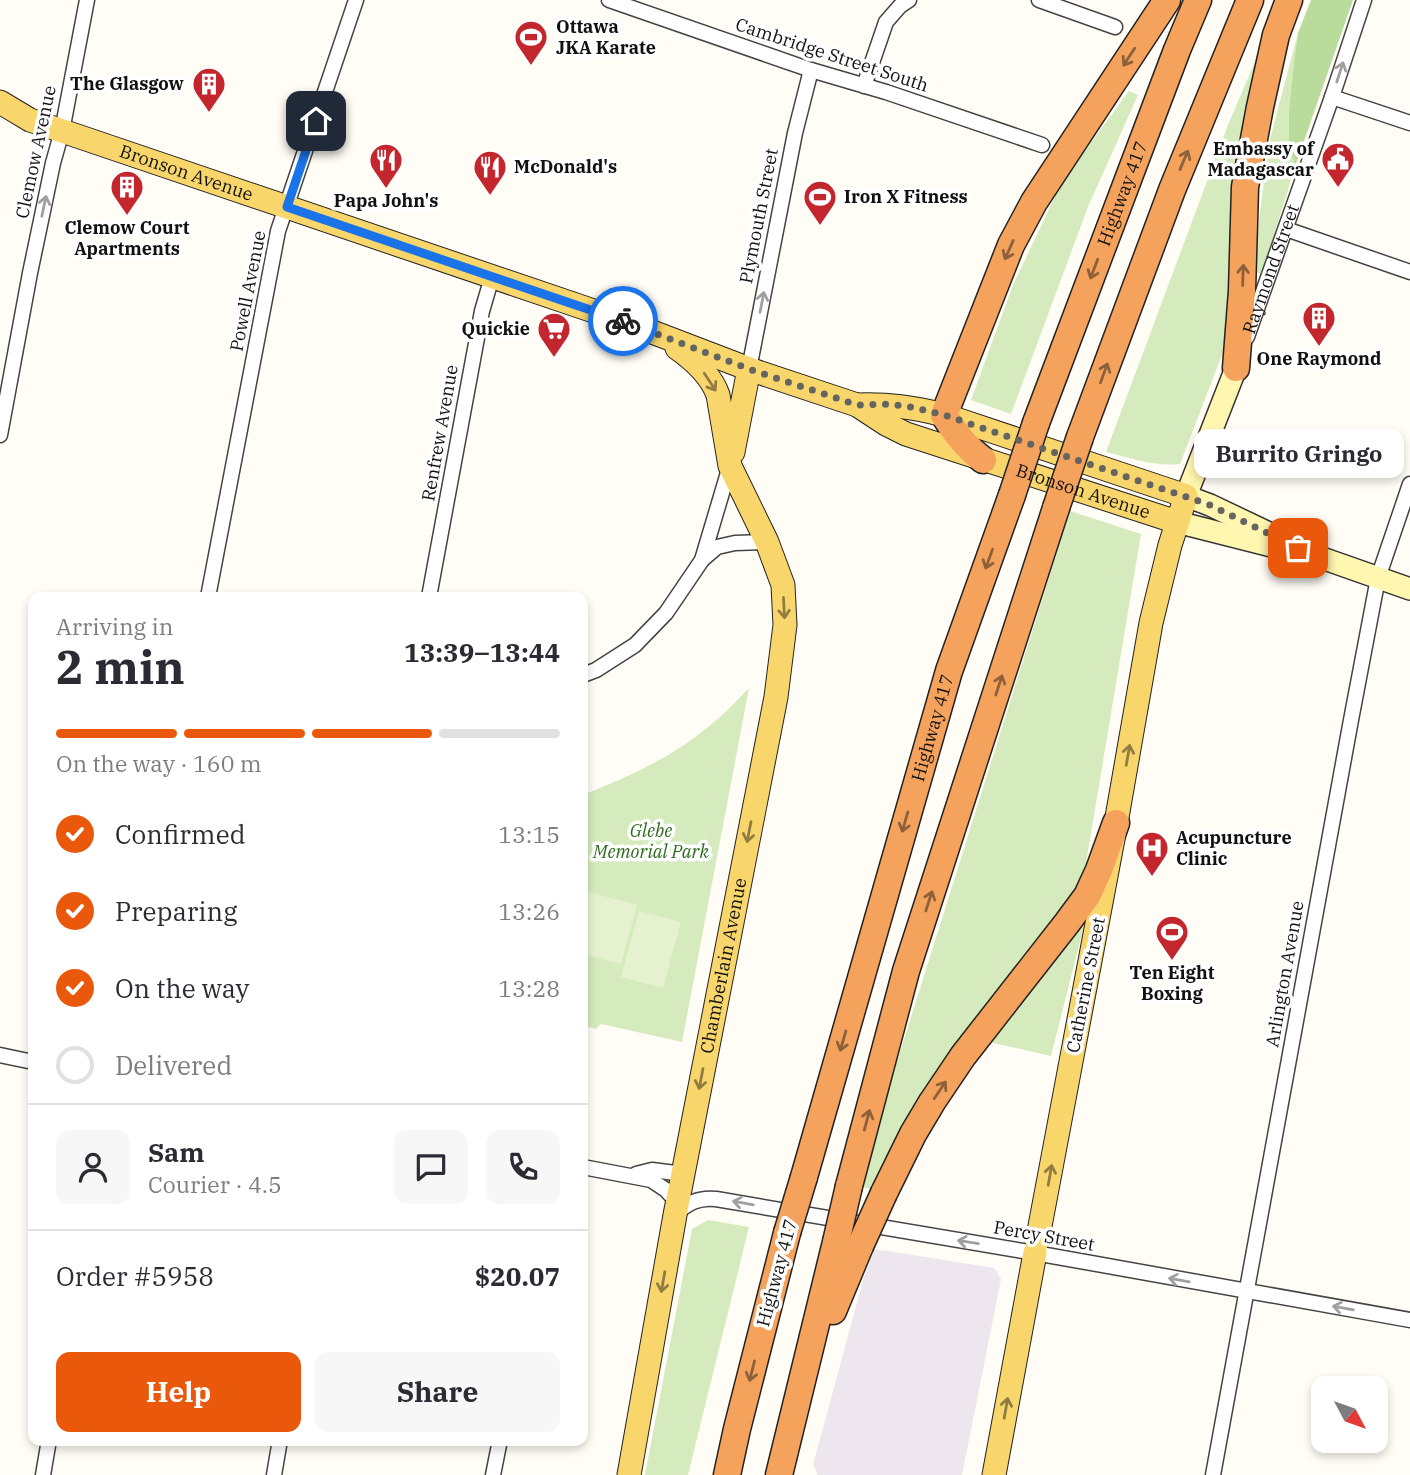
<!DOCTYPE html>
<html lang="en">
<head>
<meta charset="utf-8">
<style>
	:root { --surface:#fff; --page:#f7f7f7; --text:#2b2b33; --muted:#7c7c81; --line:#e1e1e2; --accent:#ea580c }
	body { margin:0; font-family:"IBM Plex Serif",serif; background:var(--page); color:var(--text); height:100vh; display:flex; flex-direction:column; font-size:26px; white-space:nowrap }
	* { box-sizing:border-box; margin:0 }
	p { font-size:23px; color:var(--muted) }
	.icon { flex:none; width:38px; height:38px; fill:none; stroke:currentColor; stroke-width:2; stroke-linecap:round; stroke-linejoin:round }
	.map { position:relative; flex:1; overflow:hidden }
	.side { position:absolute; left:28px; top:592px; width:560px; height:854px; display:flex; flex-direction:column; background:var(--surface); border-radius:14px; box-shadow:0 4px 10px #0003 }
	.side>* { flex:none }
	.needle { width:46px; rotate:131deg }
	.buttons { position:absolute; left:1311px; top:1376px; display:grid; gap:14px }
	.buttons a { display:grid; place-items:center; width:77px; height:77px; border-radius:14px; background:var(--surface); box-shadow:0 4px 10px #0003; font-size:35px }
	.pin { position:absolute; display:grid; place-items:center; width:60px; height:60px; color:#fff; margin:-30px; border-radius:14px; box-shadow:0 4px 10px #0006 }
	.courier { position:absolute; display:grid; place-items:center; width:70px; height:70px; margin:-35px; border:5px solid #1a73e8; border-radius:50%; background:#fff; color:#222; box-shadow:0 2px 9px #0007 }
	.bubble { position:absolute; height:49px; border-radius:14px; background:var(--surface); box-shadow:0 4px 10px #0003; font-size:23px; font-weight:700; line-height:49px; text-align:center }
	.head em { font-style:normal; font-weight:700 }
	.head div { display:flex; flex-direction:column-reverse }
	.head { display:flex; align-items:center; justify-content:space-between; height:119px; padding:0 28px }
	h1 { font-size:46px; font-weight:700; line-height:52px }
	.bar { display:grid; grid-template-columns:repeat(4,1fr); gap:10px 7px; align-content:center; height:84px; padding:0 28px }
	.bar i { height:9px; border-radius:5px; background:var(--line) }
	.bar .on { background:var(--accent) }
	.bar p { grid-column:span 4 }
	.line { display:flex; align-items:center; gap:18px; padding:0 28px; border-top:2px solid var(--line) }
	.line div { flex:1 }
	.round { display:grid; place-items:center; flex:none; width:74px; height:74px; border-radius:14px; background:var(--page) }
	ol { padding:0 28px; list-style:none }
	li { display:flex; align-items:center; gap:21px; height:77px }
	li p { margin-inline-start:auto }
	li .icon { padding:7px; border-radius:50%; background:var(--accent); color:#fff; stroke-width:4 }
	li:last-child { color:var(--muted) }
	li i { width:38px; height:38px; border:4px solid var(--line); border-radius:50% }
	.action { display:flex; gap:14px; margin-top:auto; padding:14px 28px }
	.action a { flex:1; height:80px; border-radius:14px; background:var(--accent); color:#fff; font-size:28px; font-weight:700; line-height:80px; text-align:center }
	.action a+a { background:var(--page); color:var(--text) }
	.map>svg:first-child { display:block }
	.industrial { fill:#eee6ef }
	.green { fill:#d5ebbd }
	.forest { fill:#b9dc9c }
	.pitch { fill:#e6f2cf }
	.lines { fill:none; stroke-linecap:round; stroke-linejoin:round }
	.street-casing { stroke:#444; stroke-width:17 }
	.secondary-casing { stroke:#333; stroke-width:24 }
	.primary-casing { stroke:#222; stroke-width:25 }
	.highway-casing { stroke:#222; stroke-width:29 }
	.street { stroke:#fff; stroke-width:14 }
	.secondary { stroke:#fff6b0; stroke-width:21 }
	.primary { stroke:#f9d66b; stroke-width:23 }
	.highway { stroke:#f5a25d; stroke-width:26 }
	.highway-bridge-casing { stroke:#222; stroke-width:29; stroke-linecap:butt }
	.highway-bridge { stroke:#f5a25d; stroke-width:26 }
	.oneway { stroke:#8e613b }
	.oneway2 { stroke:#a0a0a0 }
	.oneway3 { stroke:#917d42 }
	.done { stroke:#646461; stroke-width:7; stroke-dasharray:0 12.6 }
	.route { stroke:#1a73e8; stroke-width:9 }
	.labels { text-anchor:middle; stroke-width:7; stroke-linejoin:round; paint-order:stroke }
	.poi-label { font-size:18px; font-weight:bold; fill:#111; stroke:#fff; text-anchor:start }
	.street-label { font-size:18px; fill:#111; stroke:#fff }
	.park-label { font-size:18px; font-style:italic; fill:#2f6b1f; stroke:#fff }
</style>
</head>
<body>
<div class="map">
<svg width="1410" height="1475" viewBox="0 0 1410 1475">
	<rect width="100%" height="100%" fill="#fffdf5"/>
	<!-- industrial -->
	<path class="industrial" d="M875 1249 994 1268 1001 1279 962 1475H817V1472L813 1465 864 1277Z"/>
	<!-- green -->
	<g class="green">
		<path d="M1298 33 1294 62 1289 142 1295 167 1262 274 1254 272 1256 241 1270 139Z"/>
		<path d="M1256 59 1261 60 1226 344 1220 360 1180 464C1155 467 1131 458 1106 452L1228 125Z"/>
		<path d="M1129 91 1138 95 1088 207 1011 414 971 400 1013 285 1062 182Z"/>
		<path d="M1070 511 1141 534 1080 899 879 1191 858 1186Z"/>
		<path d="M749 688 682 1042 601 1024 596 1029 583 1025V795C631 776 675 756 714 722 727 712 738 699 749 688Z"/>
		<path d="M1087 914 1051 1056 989 1042Z"/>
		<path d="M708 1220 749 1227 688 1475H645L692 1229Z"/>
	</g>
	<!-- forest -->
	<path class="forest" d="M1311 0H1353L1295 167 1289 142V113L1294 62 1298 33Z"/>
	<!-- pitch -->
	<g class="pitch">
		<path d="M589 892 637 905 621 964 583 954V916Z"/>
		<path d="M639 911 681 922 663 988 621 977Z"/>
	</g>
	<g class="lines">
		<defs>
			<g id="street">
				<path d="M609 0 811 70 886 92 1042 145"/>
				<path d="M1039 0 1115 27"/>
				<path d="M864 86 886 22 900 6 909 0"/>
				<path d="M1332 97 1410 123"/>
				<path d="M1286 229 1410 272"/>
				<path id="s1" d="M1247 337 1332 97 1364 0"/>
				<path d="M749 369 795 133 811 70"/>
				<path d="M0 435 30 273 53 163 62 131 87 0"/>
				<path d="M703 559 717 547 735 543 767 542"/>
				<path d="M208 597 278 231 356 0"/>
				<path d="M429 597 482 311 492 277"/>
				<path d="M583 675 596 670 635 645 666 613 702 560 730 466"/>
				<path d="M0 1055 33 1062"/>
				<path d="M583 1167 651 1180 666 1190 677 1202"/>
				<path d="M636 1174 652 1170 683 1174"/>
				<path d="M675 1215C687 1203 699 1197 716 1199L1035 1253 1410 1320"/>
				<path d="M43 1475 49 1440"/>
				<path d="M274 1475 280 1440"/>
				<path d="M493 1475 500 1440"/>
				<path d="M1213 1475 1351 720 1378 578 1410 484"/>
			</g>
			<g id="secondary">
				<path d="M1236 368 1186 496 1210 505 1319 557 1410 589"/>
				<path d="M1177 522 1279 548"/>
			</g>
			<g id="primary">
				<path id="s2" d="M0 102 30 120 626 322 749 369 857 405 886 424 906 434 1177 522"/>
				<path d="M857 405C889 404 912 407 944 415L1186 496 1170 545 1151 623 1116 823 1037 1242"/>
				<path d="M733 452 749 369"/>
				<path id="s3" d="M629 1475 675 1215 776 697 785 625 783 585 767 542 730 466 718 395C711 375 694 360 677 348"/>
				<path d="M994 1475 1035 1253"/>
			</g>
			<g id="highway">
				<path d="M1236 368 1242 291 1245 187 1260 107 1276 35 1289 0"/>
				<path id="s4" d="M1036 423 1177 50 1198 0"/>
				<path d="M1080 437 1172 190 1250 0"/>
				<path d="M983 460C965 446 956 434 944 415L1011 245 1034 202 1167 0"/>
				<path id="s5" d="M804 1177 949 671 1012 495"/>
				<path d="M849 1186 906 971 1056 508"/>
				<path d="M884 1193 913 1134 932 1102 963 1056 1067 923 1087 896 1099 870 1116 823"/>
				<path d="M833 1311 860 1246"/>
				<path d="M727 1475 737 1429 787 1233"/>
				<path d="M779 1475 836 1242"/>
			</g>
		</defs>
		<!-- street casing -->
		<use href="#street" class="street-casing"/>
		<!-- secondary casing -->
		<use href="#secondary" class="secondary-casing"/>
		<!-- primary casing -->
		<use href="#primary" class="primary-casing"/>
		<!-- highway casing -->
		<use href="#highway" class="highway-casing"/>
		<!-- street -->
		<use href="#street" class="street"/>
		<!-- secondary -->
		<use href="#secondary" class="secondary"/>
		<!-- primary -->
		<use href="#primary" class="primary"/>
		<!-- highway -->
		<use href="#highway" class="highway"/>
		<defs>
			<g id="highway-bridge">
				<path d="M1012 495 1036 423"/>
				<path d="M1056 508 1080 437"/>
				<path d="M787 1233 804 1177"/>
				<path d="M836 1242 849 1186"/>
				<path d="M860 1246 884 1193"/>
			</g>
		</defs>
		<!-- highway-bridge casing -->
		<use href="#highway-bridge" class="highway-bridge-casing"/>
		<!-- highway-bridge -->
		<use href="#highway-bridge" class="highway-bridge"/>
	</g>
	<!-- one-way arrows -->
	<defs><path id="oneway-shaft" d="M-6 0H5M1.5-3L5.5 0L1.5 3" fill="none" stroke-width="1.6" stroke-linecap="round" stroke-linejoin="round" transform="scale(1.75)"/></defs>
	<g class="oneway">
		<use href="#oneway-shaft" transform="translate(1129 57) rotate(123)"/>
		<use href="#oneway-shaft" transform="translate(1184 160) rotate(-67)"/>
		<use href="#oneway-shaft" transform="translate(1009 250) rotate(114)"/>
		<use href="#oneway-shaft" transform="translate(1094 269) rotate(111)"/>
		<use href="#oneway-shaft" transform="translate(1243 275) rotate(-88)"/>
		<use href="#oneway-shaft" transform="translate(1104 373) rotate(-70)"/>
		<use href="#oneway-shaft" transform="translate(989 559) rotate(110)"/>
		<use href="#oneway-shaft" transform="translate(999 685) rotate(-72)"/>
		<use href="#oneway-shaft" transform="translate(905 822) rotate(106)"/>
		<use href="#oneway-shaft" transform="translate(929 901) rotate(-72)"/>
		<use href="#oneway-shaft" transform="translate(843 1041) rotate(106)"/>
		<use href="#oneway-shaft" transform="translate(940 1090) rotate(-56)"/>
		<use href="#oneway-shaft" transform="translate(867 1120) rotate(-75)"/>
		<use href="#oneway-shaft" transform="translate(752 1371) rotate(104)"/>
	</g>
	<g class="oneway2">
		<use href="#oneway-shaft" transform="translate(1340 72) rotate(-72)"/>
		<use href="#oneway-shaft" transform="translate(44 206) rotate(-78)"/>
		<use href="#oneway-shaft" transform="translate(762 302) rotate(-79)"/>
		<use href="#oneway-shaft" transform="translate(743 1203) rotate(-170)"/>
		<use href="#oneway-shaft" transform="translate(968 1242) rotate(-171)"/>
		<use href="#oneway-shaft" transform="translate(1179 1280) rotate(-170)"/>
		<use href="#oneway-shaft" transform="translate(1343 1308) rotate(-170)"/>
	</g>
	<g class="oneway3">
		<use href="#oneway-shaft" transform="translate(710 382) rotate(57)"/>
		<use href="#oneway-shaft" transform="translate(784 608) rotate(87)"/>
		<use href="#oneway-shaft" transform="translate(1128 755) rotate(-80)"/>
		<use href="#oneway-shaft" transform="translate(749 832) rotate(101)"/>
		<use href="#oneway-shaft" transform="translate(701 1079) rotate(101)"/>
		<use href="#oneway-shaft" transform="translate(1050 1175) rotate(-80)"/>
		<use href="#oneway-shaft" transform="translate(663 1282) rotate(100)"/>
		<use href="#oneway-shaft" transform="translate(1006 1408) rotate(-80)"/>
	</g>
	<g class="lines">
		<!-- done -->
		<path class="done" d="M623 321 749 369 857 405 890 404 911 407 944 415 1210 505 1298 548"/>
		<!-- route -->
		<path class="route" d="M316 121 287 207 623 321"/>
	</g>
	<!-- icons -->
	<defs>
		<symbol id="stadium-pin" viewBox="-11 -11 22 30"><path d="M0 17L-7.5 6A9.5 9.5 0 1 1 7.5 6Z" fill="#c4262e" stroke="#fff"/><path d="M0-5a6.5 5 0 1 0 0 10a6.5 5 0 1 0 0-10ZM-3.5-1.8h7v3.6h-7Z" fill="#fff"/></symbol>
		<symbol id="building-pin" viewBox="-11 -11 22 30"><path d="M0 17L-7.5 6A9.5 9.5 0 1 1 7.5 6Z" fill="#c4262e" stroke="#fff"/><path d="M-4-6H4V6H1V3H-1V6H-4ZM-2.5-4.3h1.7v1.8h-1.7ZM.8-4.3h1.7v1.8H.8ZM-2.5-1h1.7V.8h-1.7ZM.8-1h1.7V.8H.8Z" fill="#fff"/></symbol>
		<symbol id="civic-pin" viewBox="-11 -11 22 30"><path d="M0 17L-7.5 6A9.5 9.5 0 1 1 7.5 6Z" fill="#c4262e" stroke="#fff"/><path d="M-.6-6.5H3V-4.5H.6V-3L4-1V1h2V6H-6V1h2V-1L-.6-3ZM-1.2 2.5V6h2.4V2.5Z" fill="#fff"/></symbol>
		<symbol id="restaurant-pin" viewBox="-11 -11 22 30"><path d="M0 17L-7.5 6A9.5 9.5 0 1 1 7.5 6Z" fill="#c4262e" stroke="#fff"/><path d="M-5-6h1v4h1v-4h1v4h1v-4h1v5L-1.5 .5V6h-2V.5L-5-1ZM5-6V6H3V1.5H1.5Q1.5-4 5-6Z" fill="#fff"/></symbol>
		<symbol id="supermarket-pin" viewBox="-11 -11 22 30"><path d="M0 17L-7.5 6A9.5 9.5 0 1 1 7.5 6Z" fill="#c4262e" stroke="#fff"/><path d="M-6-5.5h2.5l.6 2H6L4.5 2H-2.5L-4.4-4H-6ZM-1.5 3.2a1.3 1.3 0 1 0 .1 0ZM3 3.2a1.3 1.3 0 1 0 .1 0Z" fill="#fff"/></symbol>
		<symbol id="hospital-pin" viewBox="-11 -11 22 30"><path d="M0 17L-7.5 6A9.5 9.5 0 1 1 7.5 6Z" fill="#c4262e" stroke="#fff"/><path d="M-5-5h3v3.5h4V-5h3V5h-3V1.5h-4V5h-3Z" fill="#fff"/></symbol>
	</defs>
	<g fill-rule="evenodd">
		<use href="#stadium-pin" x="512" y="18" width="38" height="52"/>
		<use href="#building-pin" x="190" y="65" width="38" height="52"/>
		<use href="#civic-pin" x="1319" y="140" width="38" height="52"/>
		<use href="#restaurant-pin" x="367" y="141" width="38" height="52"/>
		<use href="#restaurant-pin" x="471" y="148" width="38" height="52"/>
		<use href="#building-pin" x="108" y="168" width="38" height="52"/>
		<use href="#stadium-pin" x="801" y="178" width="38" height="52"/>
		<use href="#building-pin" x="1300" y="299" width="38" height="52"/>
		<use href="#supermarket-pin" x="535" y="310" width="38" height="52"/>
		<use href="#hospital-pin" x="1133" y="829" width="38" height="52"/>
		<use href="#stadium-pin" x="1153" y="913" width="38" height="52"/>
	</g>
	<g class="labels">
		<!-- poi labels -->
		<g class="poi-label">
			<text x="556" y="33">Ottawa<tspan x="556" dy="21">JKA Karate</tspan></text>
			<text x="184" y="90" text-anchor="end">The Glasgow</text>
			<text x="1314" y="155" text-anchor="end">Embassy of<tspan x="1314" dy="21">Madagascar</tspan></text>
			<text x="514" y="173">McDonald's</text>
			<text x="844" y="203">Iron X Fitness</text>
			<text x="386" y="207" text-anchor="middle">Papa John's</text>
			<text x="127" y="234" text-anchor="middle">Clemow Court<tspan x="127" dy="21">Apartments</tspan></text>
			<text x="530" y="335" text-anchor="end">Quickie</text>
			<text x="1319" y="365" text-anchor="middle">One Raymond</text>
			<text x="1176" y="844">Acupuncture<tspan x="1176" dy="21">Clinic</tspan></text>
			<text x="1172" y="979" text-anchor="middle">Ten Eight<tspan x="1172" dy="21">Boxing</tspan></text>
		</g>
		<!-- street labels -->
		<g class="street-label">
			<text transform="translate(832 55) rotate(18)" y="6">Cambridge Street South</text>
			<text transform="translate(36 152) rotate(-78)" y="6">Clemow Avenue</text>
			<text dy="6" stroke="none"><textPath href="#s2" startOffset="200">Bronson Avenue</textPath></text>
			<text dy="6" stroke="none"><textPath href="#s4" startOffset="245">Highway 417</textPath></text>
			<text transform="translate(759 216) rotate(-79)" y="6">Plymouth Street</text>
			<text dy="6" stroke="none"><textPath href="#s1" startOffset="72">Raymond Street</textPath></text>
			<text transform="translate(248 291) rotate(-79)" y="6">Powell Avenue</text>
			<text transform="translate(440 433) rotate(-80)" y="6">Renfrew Avenue</text>
			<text dy="6" stroke="none"><textPath href="#s2" startOffset="1153">Bronson Avenue</textPath></text>
			<text dy="6" stroke="none"><textPath href="#s5" startOffset="467">Highway 417</textPath></text>
			<text dy="6" stroke="none"><textPath href="#s3" startOffset="518">Chamberlain Avenue</textPath></text>
			<text transform="translate(1285 974) rotate(-80)" y="6">Arlington Avenue</text>
			<text transform="translate(1086 985) rotate(-79)" y="6">Catherine Street</text>
			<text transform="translate(1044 1236) rotate(10)" y="6">Percy Street</text>
			<text transform="translate(777 1273) rotate(-75)" y="6">Highway 417</text>
		</g>
		<!-- park labels -->
		<g class="park-label">
			<text x="651" y="837">Glebe<tspan x="651" dy="21">Memorial Park</tspan></text>
		</g>
	</g>
</svg>
<div class="buttons">
<a><svg class="needle" viewBox="-14 -14 28 28"><path d="M0-13l5 13h-10z" fill="#e53935"/><path d="M0 13l5-13h-10z" fill="#7c7c81"/></svg></a>
</div>
<div class="pin" style="left:1298px;top:548px;background:#ea580c"><svg class="icon" aria-label="bag" viewBox="0 0 24 24"><path d="M5 8h14l-1 12H6zM9 8a3 3 0 0 1 6 0"/></svg></div>
<div class="pin" style="left:316px;top:121px;background:#1f2937"><svg class="icon" aria-label="home" viewBox="0 0 24 24"><path d="M3 11l9-7 9 7M6 9v11h12V9"/></svg></div>
<div class="courier" style="left:623px;top:321px"><svg class="icon" aria-label="bike" viewBox="0 0 24 24"><circle cx="6" cy="16" r="4"/><circle cx="18" cy="16" r="4"/><path d="M6 16l4-8h5l3 8M10 8l3 8H6M13 5h3"/></svg></div>
<div class="bubble" style="left:1194px;top:429px;width:210px">Burrito Gringo</div>
<section class="side">
<div class="head"><div><h1>2 min</h1><p>Arriving in</p></div><em>13:39–13:44</em></div>
<div class="bar"><i class="on"></i><i class="on"></i><i class="on"></i><i></i><p>On the way · 160 m</p></div>
<ol>
<li><svg class="icon" aria-label="check" viewBox="0 0 24 24"><path d="M5 12l5 5 9-10"/></svg>Confirmed<p>13:15</p></li>
<li><svg class="icon" aria-label="check" viewBox="0 0 24 24"><path d="M5 12l5 5 9-10"/></svg>Preparing<p>13:26</p></li>
<li><svg class="icon" aria-label="check" viewBox="0 0 24 24"><path d="M5 12l5 5 9-10"/></svg>On the way<p>13:28</p></li>
<li><i></i>Delivered</li>
</ol>
<div class="line" style="height:126px"><a class="round"><svg class="icon" aria-label="person" viewBox="0 0 24 24"><circle cx="12" cy="8" r="4"/><path d="M4 21q1-7 8-7t8 7"/></svg></a><div><b>Sam</b><p>Courier · 4.5</p></div><a class="round"><svg class="icon" aria-label="chat" viewBox="0 0 24 24"><path d="M4 5h16v11H9l-5 4z"/></svg></a><a class="round"><svg class="icon" aria-label="phone" viewBox="0 0 24 24"><path d="M5 4h4l2 5-3 2q2 4 5 5l2-3 5 2v4C11 20 4 13 5 4z"/></svg></a></div>
<div class="line" style="height:91px"><div>Order #5958</div><b>$20.07</b></div>
<div class="action"><a>Help</a><a>Share</a></div>
</section>
</div>
</body>
</html>
